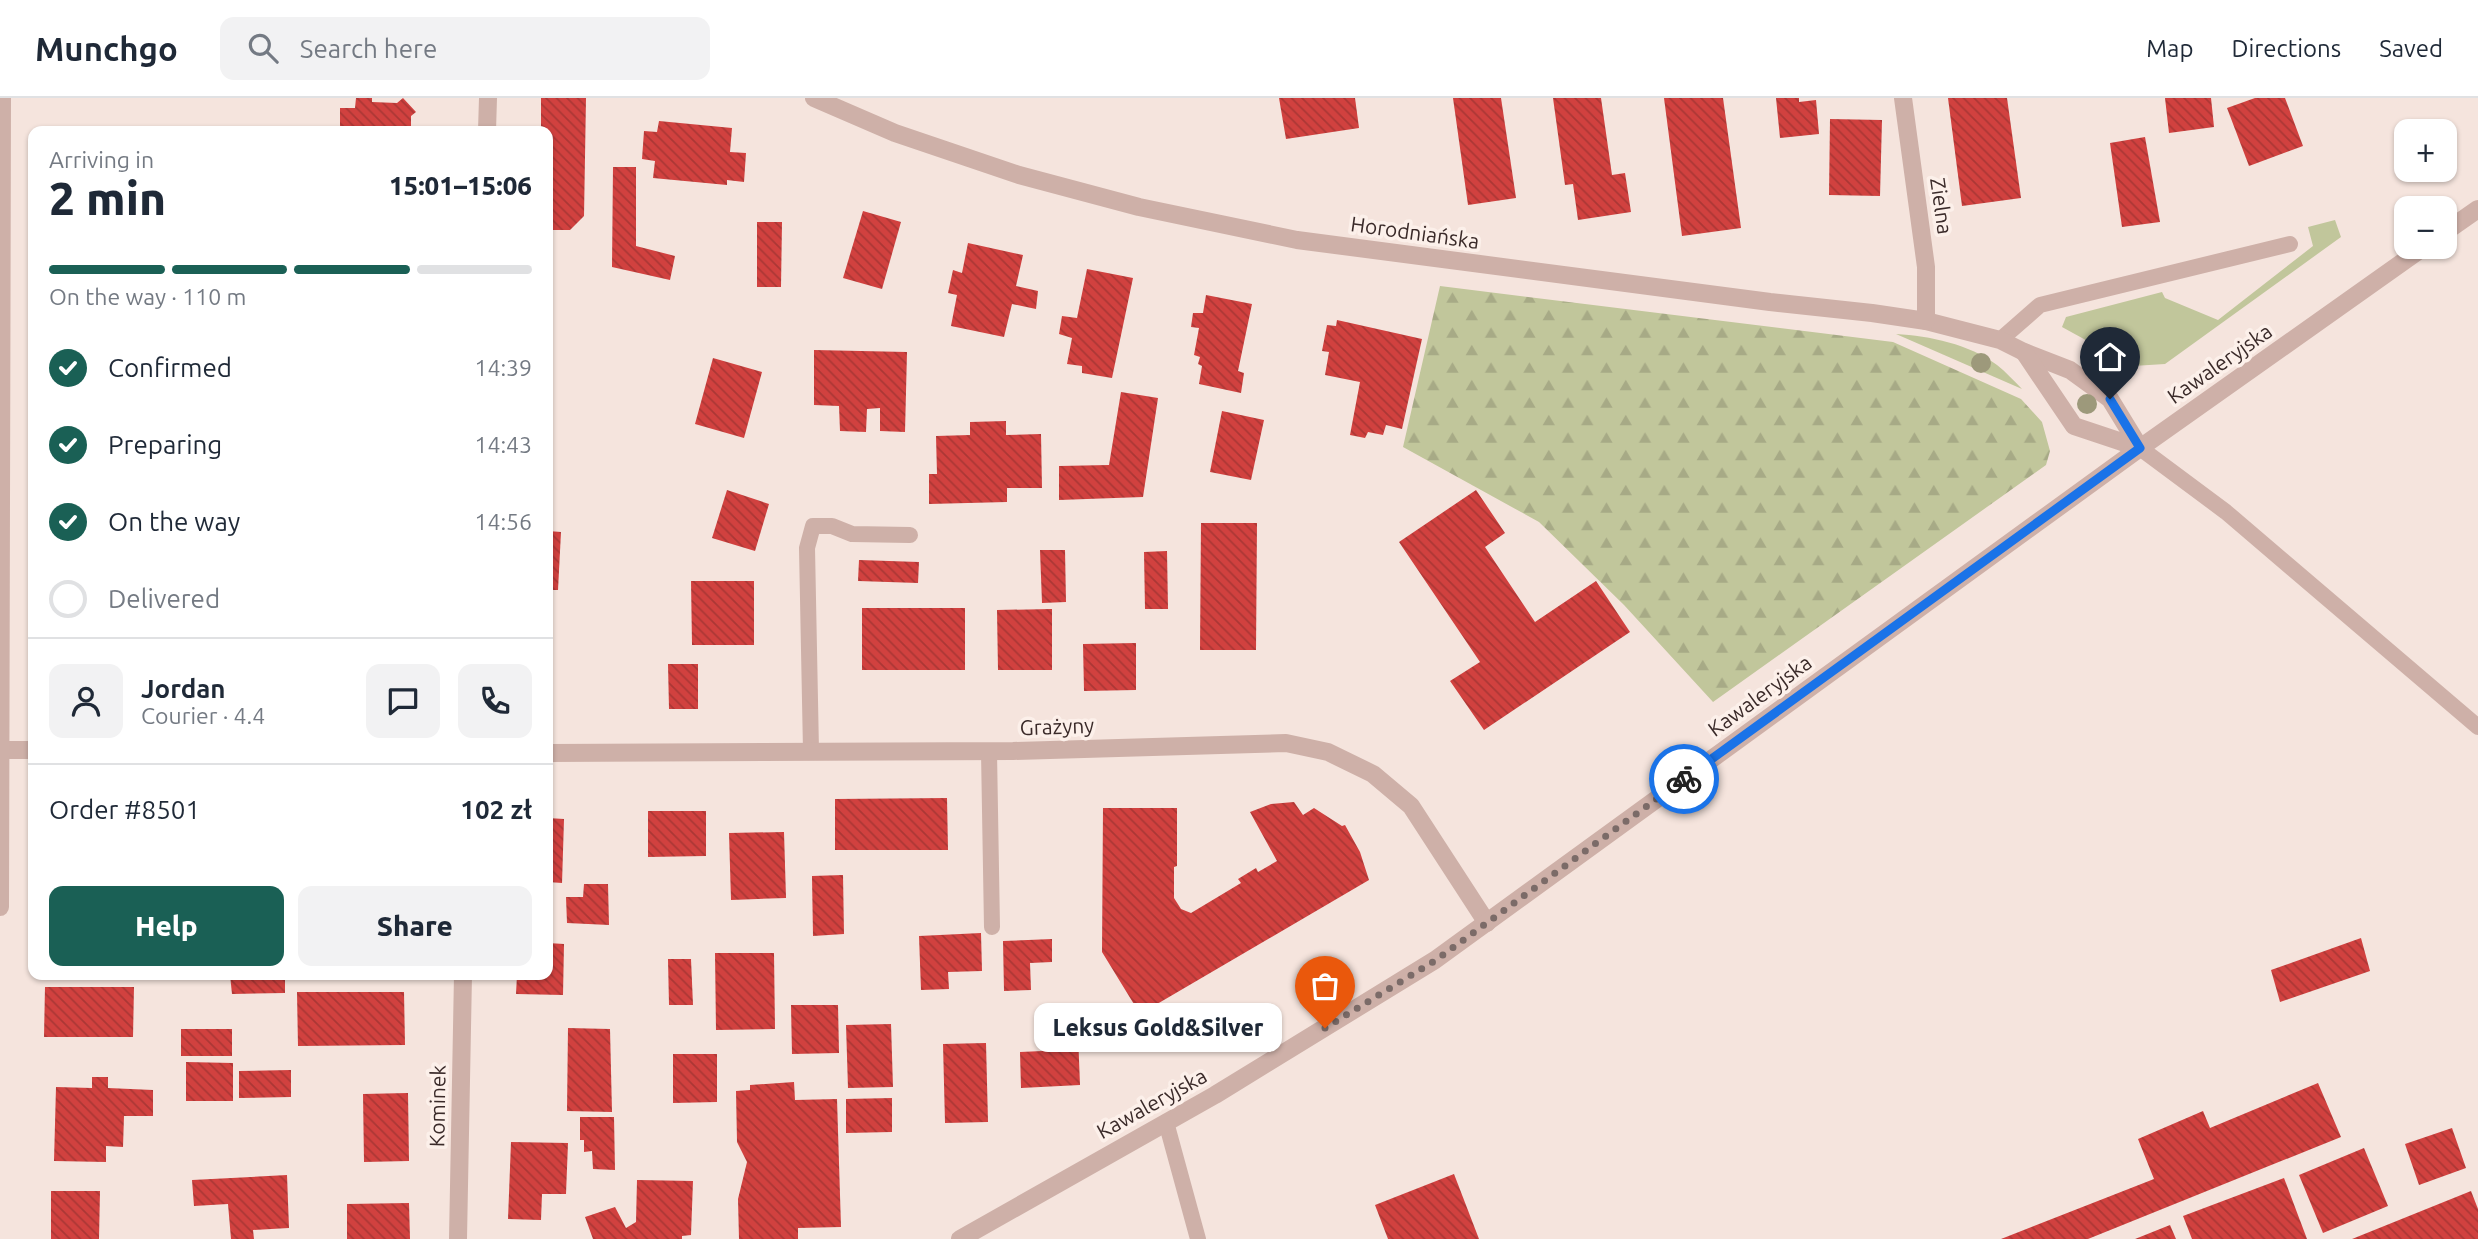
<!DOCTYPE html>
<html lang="en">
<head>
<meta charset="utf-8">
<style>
	:root { --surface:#fff; --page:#f2f2f3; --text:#1f2937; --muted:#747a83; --line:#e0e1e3; --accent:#1a6055 }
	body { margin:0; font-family:Ubuntu,sans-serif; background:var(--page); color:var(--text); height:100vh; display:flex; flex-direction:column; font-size:26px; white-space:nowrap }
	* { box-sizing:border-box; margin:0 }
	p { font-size:23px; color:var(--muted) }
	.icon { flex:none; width:38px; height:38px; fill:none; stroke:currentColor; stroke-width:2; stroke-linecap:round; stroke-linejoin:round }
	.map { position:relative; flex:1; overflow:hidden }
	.details { position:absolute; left:28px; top:28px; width:525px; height:854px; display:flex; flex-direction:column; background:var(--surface); border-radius:14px; box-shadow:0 2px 5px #0004 }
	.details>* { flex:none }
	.tools { position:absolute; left:2394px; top:21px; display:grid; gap:14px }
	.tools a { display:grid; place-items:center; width:63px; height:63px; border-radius:14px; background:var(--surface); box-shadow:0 2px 5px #0004; font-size:35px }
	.pin { position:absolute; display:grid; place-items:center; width:60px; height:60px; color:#fff; margin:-72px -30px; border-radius:50% 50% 50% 0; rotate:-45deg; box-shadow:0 0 7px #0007 }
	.pin .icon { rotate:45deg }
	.courier { position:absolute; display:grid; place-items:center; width:70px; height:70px; margin:-35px; border:5px solid #1a73e8; border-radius:50%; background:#fff; color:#222; box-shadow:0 2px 9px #0007 }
	.bubble { position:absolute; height:49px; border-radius:14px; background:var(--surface); box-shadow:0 2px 5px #0004; font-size:23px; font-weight:800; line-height:49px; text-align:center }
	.overview em { font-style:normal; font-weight:800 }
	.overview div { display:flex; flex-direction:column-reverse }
	.overview { display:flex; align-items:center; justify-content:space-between; height:119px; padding:0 21px }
	h1 { font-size:46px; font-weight:800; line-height:52px }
	.bar { display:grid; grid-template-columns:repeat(4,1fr); gap:10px 7px; align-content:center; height:84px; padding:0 21px }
	.bar i { height:9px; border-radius:5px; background:var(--line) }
	.bar .on { background:var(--accent) }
	.bar p { grid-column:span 4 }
	.line { display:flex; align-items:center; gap:18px; padding:0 21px; border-top:2px solid var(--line) }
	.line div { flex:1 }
	.round { display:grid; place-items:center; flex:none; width:74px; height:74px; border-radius:14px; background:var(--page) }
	ol { padding:0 21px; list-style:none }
	li { display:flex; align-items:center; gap:21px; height:77px }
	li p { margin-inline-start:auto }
	li .icon { padding:7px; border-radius:50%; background:var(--accent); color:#fff; stroke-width:4 }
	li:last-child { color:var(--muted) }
	li i { width:38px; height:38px; border:4px solid var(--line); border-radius:50% }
	.button { display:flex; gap:14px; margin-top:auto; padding:14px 21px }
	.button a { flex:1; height:80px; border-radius:14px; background:var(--accent); color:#fff; font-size:28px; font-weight:800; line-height:80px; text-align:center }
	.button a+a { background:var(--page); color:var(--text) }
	header { display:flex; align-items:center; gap:42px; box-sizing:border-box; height:98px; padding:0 35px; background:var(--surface); border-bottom:2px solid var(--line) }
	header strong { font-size:33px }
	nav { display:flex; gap:38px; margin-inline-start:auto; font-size:24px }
	.search { width:490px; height:63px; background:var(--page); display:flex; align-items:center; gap:18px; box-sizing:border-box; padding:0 24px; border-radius:14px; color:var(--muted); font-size:26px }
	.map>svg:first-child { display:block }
	.green { fill:#c1c69b }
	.forest { fill:url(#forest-firs) }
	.building { fill:url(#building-back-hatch) }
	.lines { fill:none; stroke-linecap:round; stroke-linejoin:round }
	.service { stroke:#ceb0a8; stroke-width:16 }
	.minor { stroke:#ceb0a8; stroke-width:18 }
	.tertiary { stroke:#ceb0a8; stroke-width:18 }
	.tree { fill:#9d997b }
	.done { stroke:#7b6b68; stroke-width:7; stroke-dasharray:0 12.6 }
	.route { stroke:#1a73e8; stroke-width:9 }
	.labels { text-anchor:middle; stroke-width:7; stroke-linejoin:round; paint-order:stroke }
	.street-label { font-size:21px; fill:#3a2a29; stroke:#fcf0ea }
</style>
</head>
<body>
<header>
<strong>Munchgo</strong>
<div class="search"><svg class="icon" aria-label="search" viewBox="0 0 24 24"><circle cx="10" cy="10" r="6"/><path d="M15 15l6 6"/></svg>Search here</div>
<nav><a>Map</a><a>Directions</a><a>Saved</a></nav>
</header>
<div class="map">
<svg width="2478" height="1141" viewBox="0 0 2478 1141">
	<defs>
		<pattern id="forest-firs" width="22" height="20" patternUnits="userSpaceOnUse" patternTransform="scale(1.75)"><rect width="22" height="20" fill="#c1c69b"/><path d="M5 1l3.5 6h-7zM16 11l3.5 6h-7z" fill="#a7aa86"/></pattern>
		<pattern id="building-back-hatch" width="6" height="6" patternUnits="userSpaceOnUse" patternTransform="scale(1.75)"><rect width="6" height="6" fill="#d1413f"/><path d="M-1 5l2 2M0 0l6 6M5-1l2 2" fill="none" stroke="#ab3735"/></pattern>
	</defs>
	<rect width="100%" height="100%" fill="#f5e4dd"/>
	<!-- green -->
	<g class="green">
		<path d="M2335 122 2341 139 2165 266 2133 268 2062 229 2066 219 2162 194 2165 200 2218 222 2313 148 2308 129Z"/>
		<path d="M1896 236C1930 238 1969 246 1997 267 2006 274 2014 283 2022 291Z"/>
	</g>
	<!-- forest -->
	<path class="forest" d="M1440 188 1893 244 2021 301 2042 324 2050 353 2046 367 1713 604 1624 507 1539 424 1403 349Z"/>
	<!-- building -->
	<g class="building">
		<path d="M356 0H372V4L397 5 403 0 416 14 411 18V33H340V10H355Z"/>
		<path d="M541 0H586L584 118 570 132H553L548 126V33H541Z"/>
		<path d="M1279 0H1355L1359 30 1286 41Z"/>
		<path d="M1453 0H1501L1516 100 1468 107Z"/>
		<path d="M1553 0H1601L1612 77 1625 75 1631 114 1578 122 1573 86 1565 87Z"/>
		<path d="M1664 0H1723L1741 130 1682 138Z"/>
		<path d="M1776 0H1799V4L1816 2 1819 36 1780 40Z"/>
		<path d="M1948 0H2007L2021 100 1962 108Z"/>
		<path d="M2165 0H2211L2214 29 2169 35Z"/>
		<path d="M2255 0H2285L2303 48 2249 68 2227 10Z"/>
		<path d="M1830 21 1882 22 1880 98 1829 97Z"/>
		<path d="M659 23 732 30 730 54 746 55 744 84 727 82V87L653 80 655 63 642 61 644 33 657 34Z"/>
		<path d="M54 28 102 29V33H54Z"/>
		<path d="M2145 39 2160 124 2122 129 2110 45Z"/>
		<path d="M613 69H636V148L675 158 670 182 612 169Z"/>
		<path d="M863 113 901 124 882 191 843 180Z"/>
		<path d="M757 124H782L781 189H757Z"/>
		<path d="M968 145 1023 157 1016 188 1038 193 1036 211 1012 206 1004 239 951 228 957 197 948 195 953 172 962 175Z"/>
		<path d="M1087 171 1133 180 1112 280 1082 275V268L1067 266 1072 240 1059 236 1062 218 1077 220Z"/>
		<path d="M1206 197 1252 206 1238 273 1244 275 1241 295 1199 286 1202 268 1198 266 1200 259 1194 257 1199 230 1191 229 1193 215H1203Z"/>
		<path d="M1337 222 1422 241 1402 331 1386 327 1383 337 1368 334 1365 340 1350 337 1360 284 1325 277 1329 254 1322 253 1327 227 1336 228Z"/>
		<path d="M814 252 907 254 905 334 880 333V310L867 311 866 334 840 333 839 308 814 307Z"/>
		<path d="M548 260H553L551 317H548Z"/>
		<path d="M713 260 762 274 744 340 695 326Z"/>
		<path d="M1121 294 1158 300 1143 399 1059 402V368L1109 367Z"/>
		<path d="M1222 313 1264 322 1251 382 1210 374Z"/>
		<path d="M1006 323V337L1041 336 1042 390H1007V404L929 406V376H937L936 338 970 337V324Z"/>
		<path d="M727 392 769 406 755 453 712 440Z"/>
		<path d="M1476 392 1505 435 1485 449 1535 524 1596 483 1630 534 1484 632 1450 583 1480 564 1399 444Z"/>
		<path d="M1201 425H1257L1256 552H1200Z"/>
		<path d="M548 433 561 434 558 492H548Z"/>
		<path d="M1040 452H1065L1066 504 1042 505Z"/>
		<path d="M1167 453 1168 511H1145L1144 454Z"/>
		<path d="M859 462 919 464 918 485 858 483Z"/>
		<path d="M691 483H754V547H692Z"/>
		<rect x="862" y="510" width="103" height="62"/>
		<path d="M1052 511V572H998L997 512Z"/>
		<path d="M1136 545V592L1084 593 1083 546Z"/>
		<path d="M668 566H698V611H669Z"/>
		<path d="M947 700 948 752H835V701Z"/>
		<path d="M1294 704 1303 717 1314 710 1342 728 1345 727 1360 754 1369 782 1140 916 1102 854 1103 710H1177V768L1174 769V800L1181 811 1191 815 1241 785 1238 781 1256 770 1258 774 1277 763 1250 714 1271 706Z"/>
		<path d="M648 713H706V758L648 759Z"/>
		<path d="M548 720 564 721 562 785 548 784Z"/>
		<path d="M784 734 786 800 731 802 729 735Z"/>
		<path d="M843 777 844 836 813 838 812 778Z"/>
		<path d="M584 786H608L609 827 567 825 566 799H583Z"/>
		<path d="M981 835 982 873 948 874 949 891 921 892 919 838Z"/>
		<path d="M2361 840 2370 873 2280 904 2271 872Z"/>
		<path d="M1052 841V864L1030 865 1031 892 1004 893 1003 843Z"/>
		<path d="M548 845 564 846 563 897 516 896 517 877H548Z"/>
		<path d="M715 855H774L775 931 716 932Z"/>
		<path d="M668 861H691L693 907H669Z"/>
		<path d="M230 877H285V895L232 896Z"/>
		<path d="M45 889H134L133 939H44Z"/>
		<path d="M297 894H404L405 947 298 948Z"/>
		<path d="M791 907H838L839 955 792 956Z"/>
		<path d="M1077 910 1080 987 1021 990 1020 954 1043 953 1041 912Z"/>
		<path d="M891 926 893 989 848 990 846 927Z"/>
		<path d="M568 930 610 931 612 1014 567 1013Z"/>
		<rect x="181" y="931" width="51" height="27"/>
		<path d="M986 945 988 1024 945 1025 943 946Z"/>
		<path d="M673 956H717V1004L673 1005Z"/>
		<path d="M186 964 233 965V1003H186Z"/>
		<path d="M291 972V999L239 1000V973Z"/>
		<path d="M92 979H108V990L153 992V1018H124L123 1049 106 1048V1064L54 1063 56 989 92 990Z"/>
		<path d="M794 984 795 1002 837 1001 841 1129 798 1130V1141H739L738 1101 747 1064 737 1044 736 993 750 992V987Z"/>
		<path d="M2318 985 2341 1039 2088 1141H2001L2154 1081 2138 1041 2203 1013 2210 1030Z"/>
		<path d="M408 995 409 1063 364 1064 363 996Z"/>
		<path d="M892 1000V1034L846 1035V1001Z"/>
		<path d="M580 1019H614L615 1072 593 1071 592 1053 584 1054V1042H580Z"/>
		<path d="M2452 1030 2466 1070 2419 1087 2405 1046Z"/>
		<path d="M511 1044 568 1045 566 1096H542L541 1122 508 1121Z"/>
		<path d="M2364 1050 2388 1108 2323 1135 2299 1077Z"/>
		<path d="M1454 1076 1479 1141H1388L1375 1107Z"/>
		<path d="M287 1077 289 1130 253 1132 254 1141H231L228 1106 194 1108 192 1082Z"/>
		<path d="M2284 1080 2307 1141H2192L2183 1118Z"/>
		<path d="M637 1082 693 1083 691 1137 682 1138V1141H593L585 1119 615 1109 626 1130 636 1124Z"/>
		<path d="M51 1093H100L99 1141H51Z"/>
		<path d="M2471 1093 2478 1111V1141H2352Z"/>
		<path d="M409 1105 410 1141H347V1106Z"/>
		<path d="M2170 1127 2176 1141H2135Z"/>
	</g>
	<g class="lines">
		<!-- service -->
		<g class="service">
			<path d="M2000 242 2040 207 2290 146"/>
			<path d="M2140 350 2226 414 2478 629"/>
			<path d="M811 653 807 450 813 428H832L852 436 910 437"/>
			<path d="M989 654 992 829"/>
			<path d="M1166 1024 1198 1141"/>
		</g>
		<!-- minor -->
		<g class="minor">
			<path d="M814 0 895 35 1019 77 1139 109 1297 142 1770 204 1872 215 1926 223 2000 242 2024 254 2070 272 2110 301 2140 350"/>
			<path d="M1903 0 1926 169V223"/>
			<path d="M487 33 488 0"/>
			<path d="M2024 254 2074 328 2140 350"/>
			<path d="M0 652H33"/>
			<path d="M548 655 1013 653 1286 645 1328 654 1373 676 1411 708 1487 825"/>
			<path d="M0 809 2 0"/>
			<path d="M458 1141 463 877"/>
		</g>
		<!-- tertiary -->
		<g class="tertiary">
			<path d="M2445 134 2478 111"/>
			<path d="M960 1141 1215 997 1435 862 2140 350 2424 149"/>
		</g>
	</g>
	<!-- trees -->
	<g class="tree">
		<circle cx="1981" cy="265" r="10"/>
		<circle cx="2087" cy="306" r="10"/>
	</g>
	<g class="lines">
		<!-- done -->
		<path class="done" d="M1325 930 1436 862 1684 681"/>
		<!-- route -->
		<path class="route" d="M1684 681 2140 350 2110 301"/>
	</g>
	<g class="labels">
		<!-- street labels -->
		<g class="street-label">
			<text transform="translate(1941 108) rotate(82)" y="7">Zielna</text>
			<text transform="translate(1415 135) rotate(8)" y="7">Horodniańska</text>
			<text transform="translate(2220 266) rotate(-35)" y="7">Kawaleryjska</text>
			<text transform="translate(1760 598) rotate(-36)" y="7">Kawaleryjska</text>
			<text transform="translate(1057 629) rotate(-2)" y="7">Grażyny</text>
			<text transform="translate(1152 1006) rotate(-29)" y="7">Kawaleryjska</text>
			<text transform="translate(438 1008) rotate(-89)" y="7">Kominek</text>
		</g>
	</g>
</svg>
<div class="tools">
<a>+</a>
<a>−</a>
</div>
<div class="pin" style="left:1325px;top:930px;background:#ea580c"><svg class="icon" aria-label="bag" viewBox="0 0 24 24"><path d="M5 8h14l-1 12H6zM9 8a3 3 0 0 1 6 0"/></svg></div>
<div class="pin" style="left:2110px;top:301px;background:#1f2937"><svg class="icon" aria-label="home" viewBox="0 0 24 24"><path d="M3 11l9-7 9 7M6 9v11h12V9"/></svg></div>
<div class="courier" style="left:1684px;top:681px"><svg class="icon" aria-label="bike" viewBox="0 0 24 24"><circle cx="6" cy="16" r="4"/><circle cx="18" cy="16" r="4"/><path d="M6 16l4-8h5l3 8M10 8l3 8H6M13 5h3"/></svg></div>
<div class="bubble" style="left:1034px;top:905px;width:248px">Leksus Gold&amp;Silver</div>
<section class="details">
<div class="overview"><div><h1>2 min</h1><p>Arriving in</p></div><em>15:01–15:06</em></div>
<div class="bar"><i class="on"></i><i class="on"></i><i class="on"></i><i></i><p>On the way · 110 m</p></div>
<ol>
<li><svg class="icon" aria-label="check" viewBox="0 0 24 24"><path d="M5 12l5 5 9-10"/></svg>Confirmed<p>14:39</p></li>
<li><svg class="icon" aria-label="check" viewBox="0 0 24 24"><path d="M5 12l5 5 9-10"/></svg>Preparing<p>14:43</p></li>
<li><svg class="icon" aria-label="check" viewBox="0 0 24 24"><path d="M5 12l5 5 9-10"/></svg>On the way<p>14:56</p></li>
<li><i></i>Delivered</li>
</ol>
<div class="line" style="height:126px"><a class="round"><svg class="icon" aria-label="person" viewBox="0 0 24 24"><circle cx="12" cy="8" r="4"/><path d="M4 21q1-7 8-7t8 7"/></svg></a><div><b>Jordan</b><p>Courier · 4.4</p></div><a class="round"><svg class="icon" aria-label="chat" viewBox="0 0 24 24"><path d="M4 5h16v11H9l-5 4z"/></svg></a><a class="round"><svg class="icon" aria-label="phone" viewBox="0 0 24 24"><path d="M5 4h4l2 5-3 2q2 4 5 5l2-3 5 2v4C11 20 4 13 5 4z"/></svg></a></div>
<div class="line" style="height:91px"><div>Order #8501</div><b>102 zł</b></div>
<div class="button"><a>Help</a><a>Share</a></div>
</section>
</div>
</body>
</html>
